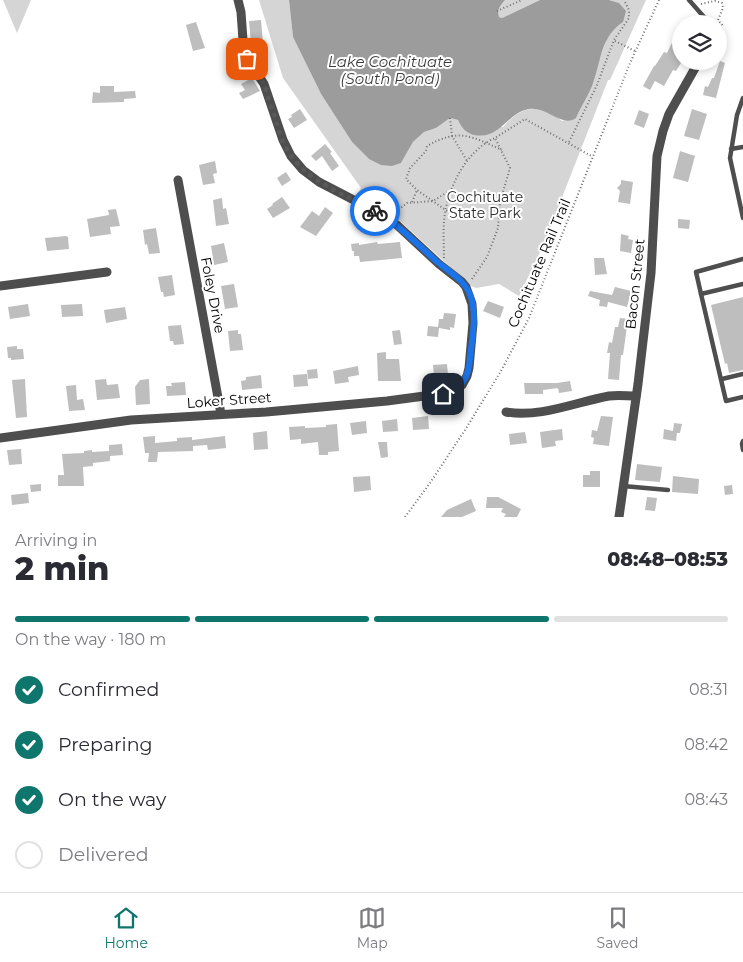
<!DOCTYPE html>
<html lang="en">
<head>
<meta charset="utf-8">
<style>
	:root { --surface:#fff; --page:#f2f2f3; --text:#2b2b33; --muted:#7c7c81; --line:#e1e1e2; --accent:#0f766e }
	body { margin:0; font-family:Montserrat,sans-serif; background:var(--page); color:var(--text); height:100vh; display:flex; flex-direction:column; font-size:19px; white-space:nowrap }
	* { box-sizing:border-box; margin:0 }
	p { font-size:16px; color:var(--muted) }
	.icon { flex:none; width:28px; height:28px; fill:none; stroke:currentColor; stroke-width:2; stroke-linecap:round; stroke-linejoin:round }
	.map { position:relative; height:517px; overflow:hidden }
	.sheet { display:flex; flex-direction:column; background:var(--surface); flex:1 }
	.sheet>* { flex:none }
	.tools { position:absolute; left:672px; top:15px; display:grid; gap:10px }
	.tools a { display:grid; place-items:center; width:55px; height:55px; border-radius:50%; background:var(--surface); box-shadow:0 2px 8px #0003; font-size:25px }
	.pin { position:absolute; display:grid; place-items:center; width:42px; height:42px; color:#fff; margin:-21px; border-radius:10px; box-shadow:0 2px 8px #0006 }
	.courier { position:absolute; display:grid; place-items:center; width:50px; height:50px; margin:-25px; border:4px solid #1a73e8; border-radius:50%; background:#fff; color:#222; box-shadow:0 1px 6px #0007 }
	.head em { font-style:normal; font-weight:800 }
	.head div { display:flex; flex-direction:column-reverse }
	.head { display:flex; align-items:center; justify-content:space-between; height:85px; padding:0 15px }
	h1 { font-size:32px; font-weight:800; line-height:38px }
	.bar { display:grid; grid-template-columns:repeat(4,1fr); gap:8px 5px; align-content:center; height:60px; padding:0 15px }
	.bar i { height:6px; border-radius:4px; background:var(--line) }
	.bar .on { background:var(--accent) }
	.bar p { grid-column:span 4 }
	ol { padding:0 15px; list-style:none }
	li { display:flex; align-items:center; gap:15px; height:55px }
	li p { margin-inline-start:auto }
	li .icon { padding:5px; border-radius:50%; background:var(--accent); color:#fff; stroke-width:4 }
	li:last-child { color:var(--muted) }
	li i { width:28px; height:28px; border:2px solid var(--line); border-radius:50% }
	.tabs { display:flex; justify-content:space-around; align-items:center; height:70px; border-top:1px solid var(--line); background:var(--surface); font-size:14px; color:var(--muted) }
	.tabs a { display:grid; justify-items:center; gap:2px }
	.tabs .on { color:var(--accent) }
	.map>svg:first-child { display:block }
	.green { fill:#d5d5d5 }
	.water { fill:#9c9c9c }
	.building { fill:#bebebe }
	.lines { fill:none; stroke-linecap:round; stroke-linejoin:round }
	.path { stroke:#707070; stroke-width:2; stroke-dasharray:1 2.5; stroke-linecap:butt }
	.lane { stroke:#4e4e4e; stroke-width:4.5 }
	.street { stroke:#4e4e4e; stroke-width:9 }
	.done { stroke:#595959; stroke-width:5; stroke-dasharray:0 9 }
	.route { stroke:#1a73e8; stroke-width:6 }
	.labels { text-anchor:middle; stroke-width:4; stroke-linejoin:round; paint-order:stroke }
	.park-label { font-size:14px; fill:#2c2c2c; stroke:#fff }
	.street-label { font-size:14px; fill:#000; stroke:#fff }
	.water-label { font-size:15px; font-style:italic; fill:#3d3d3d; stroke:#fff }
</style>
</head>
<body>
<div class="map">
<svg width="743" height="517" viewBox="0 0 743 517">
	<rect width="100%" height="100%" fill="#fff"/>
	<!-- green -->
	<g class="green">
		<path d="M3 0H31L17 33Z"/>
		<path d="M259 0H289L293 37 321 94 352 142 369 159 401 163 413 142 424 132 436 128 450 118 458 120 461 125 503 127C521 106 540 102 562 121L576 118 609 34 616 26 623 22 618 3 609 0H646L610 80H608L543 246 519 296 499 284 476 288 471 286 400 221 356 196 361 188 283 78Z"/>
		<path d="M505 0H540L502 18 499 17C497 9 500 6 505 0Z"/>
	</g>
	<!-- water -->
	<path class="water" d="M289 0H505C500 6 497 9 499 17L502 18 540 0H609L619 3 626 11 623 22C601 36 601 61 593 83 589 95 581 106 576 118 562 128 547 106 529 109 506 113 501 140 474 135 466 133 461 127 458 120L450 118 436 128 424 132 413 142 401 163 392 166 381 165 369 159 352 142 321 94 293 37Z"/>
	<!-- building -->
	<g class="building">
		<path d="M261 20 264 55 255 56 254 48H252L251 43 249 21Z"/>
		<path d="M196 22 205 48 193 51 186 25Z"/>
		<path d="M681 24V63L676 71 673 70 664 86 655 81 650 90 643 86 654 66H655L664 52 667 53Z"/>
		<path d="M720 61 725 63 716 98 703 95 705 86 708 87 712 78H714Z"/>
		<path d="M252 78 260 91 243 99 239 93 245 90 241 84Z"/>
		<path d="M100 86H114V92L135 91 136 98 124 99V102L92 103 93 92 100 93Z"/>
		<path d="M300 109 307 120 294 128 288 119 292 117 291 115Z"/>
		<path d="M692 109 707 114 699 140 684 136Z"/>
		<path d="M639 110 649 114 644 128 634 124Z"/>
		<path d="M325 144 332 152 330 153 339 166 332 171 322 156 316 161 311 156Z"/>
		<path d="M680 151 695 156 688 182 673 178Z"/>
		<path d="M215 161 217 173 213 174 215 183 203 185 199 165Z"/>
		<path d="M286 172 291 180 282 186 277 178Z"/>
		<path d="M621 180 633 182 630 204 618 202 620 191 617 188 621 184Z"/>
		<path d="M282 197 290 208 273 218 267 209 273 205 272 204Z"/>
		<path d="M222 198 223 209 226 208 229 224 216 226 213 200Z"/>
		<path d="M325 207 333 213 316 236 300 227 312 211 319 216Z"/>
		<path d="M116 209 120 226 110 227 111 234 90 237 87 219 109 215 108 210Z"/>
		<path d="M678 219 690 220 689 229 678 228Z"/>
		<path d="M156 228 160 253 149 254 147 244 145 245 143 230Z"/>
		<path d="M621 234 629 236 628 239 633 240 631 253 620 251Z"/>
		<path d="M66 236 68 237 69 249 47 251 45 238Z"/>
		<path d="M377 242 378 244 400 242 402 258 360 262 359 256H354V251H352L351 244 359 243V245Z"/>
		<path d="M224 243 228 262 214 265 211 246Z"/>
		<path d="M594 258H604L607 274 595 275Z"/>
		<path d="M172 275 175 295 164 297 163 292H161L158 277Z"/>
		<path d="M234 284 238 307 225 309 221 286Z"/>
		<path d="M615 287 631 291 627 307 608 302 607 307 599 306 600 300 588 296 590 291 612 295Z"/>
		<path d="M743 297V370L729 373 727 363 725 364 711 305Z"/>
		<path d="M488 301 504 307 500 318 483 311Z"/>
		<path d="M28 304 30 316 10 319 8 307Z"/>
		<path d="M82 304 83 316 62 317 61 305Z"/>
		<path d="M125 307 127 319 106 323 104 310Z"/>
		<path d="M444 313 456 314 454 328 450 327V330L439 328 438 337 427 336 428 326 438 327 439 319H443Z"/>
		<path d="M620 318 628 319 623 355H621L619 380 608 379 610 353H607L609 342 612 343 615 327H618Z"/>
		<path d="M181 325 184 344 174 345 173 341H170L168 326Z"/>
		<path d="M238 330V334H241L243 350 230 351 228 331Z"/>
		<path d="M400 330 402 344 394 345 392 331Z"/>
		<path d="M17 346V349H23L24 359 11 360V358H8L7 347Z"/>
		<path d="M386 352V359H399L401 381H378L377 353Z"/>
		<path d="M447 364 448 375 434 376 433 365Z"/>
		<path d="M358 366 359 375 348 377 349 382 335 384 333 371Z"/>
		<path d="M317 369 318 378 308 379 307 370Z"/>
		<path d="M307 374 308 386 294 387 293 375Z"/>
		<path d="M261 375 262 388 242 390 241 381 246 380V377Z"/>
		<path d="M25 379 27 417 16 418 12 380Z"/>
		<path d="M106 379 107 385 118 384 120 398 97 400 95 380Z"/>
		<path d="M149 379 150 404 136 405 135 387 140 380Z"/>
		<path d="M570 381 572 391 559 393 557 383 558 388 543 390V394H525L524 383H557Z"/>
		<path d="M185 382 186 395 167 396 166 386H172L171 383Z"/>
		<path d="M76 385 77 400 83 399 85 410 69 411 66 386Z"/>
		<path d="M428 416 429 429 413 430 412 418Z"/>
		<path d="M601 416 613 417 609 446 593 444 594 438 591 437 592 430 597 431Z"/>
		<path d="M397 419 398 431 383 432 382 421Z"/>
		<path d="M366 421 367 433 352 435 350 423Z"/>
		<path d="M674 423 682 424 680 433H677L676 441 663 439 664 429 673 431Z"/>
		<path d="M337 424 339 451 328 452V455H319L318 442 301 444V439L290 440 289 427 305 426V428L326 427V425Z"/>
		<path d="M562 429 563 440 555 441 556 446 542 448 540 432Z"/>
		<path d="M267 431 268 449 254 450 253 433Z"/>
		<path d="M525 432 527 443 510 445 509 434Z"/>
		<path d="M155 436V443L177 441V438L192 437V440L225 436 226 448 208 450 207 445 193 446V451L158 452 157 462H148L149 453H145L143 437Z"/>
		<path d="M378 442H387L388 457 381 458Z"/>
		<path d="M122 444 123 455 110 456V461L93 463V466L83 467 84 486H58V475H64L62 454 84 453V451L92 450V452L109 451V445Z"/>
		<path d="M21 449 22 464 9 465 7 450Z"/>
		<path d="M637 464 662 467 660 482 635 480Z"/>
		<path d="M590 471H600V487H583V475H590Z"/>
		<path d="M370 476 371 490 354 492 353 477Z"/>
		<path d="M673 476 699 479 698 494 672 492Z"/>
		<path d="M41 484V491L31 492 30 485Z"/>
		<path d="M732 485 733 494 725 495 724 486Z"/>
		<path d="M28 493 29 503 12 505 11 495Z"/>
		<path d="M487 497H498L521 509 517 517H504L506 514 501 512 503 508H486Z"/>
		<path d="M647 497 657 498 655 511 645 510Z"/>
		<path d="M471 499 476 511 462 517H441L447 510Z"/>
	</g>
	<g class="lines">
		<!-- path -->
		<g class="path">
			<path d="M701 4 715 1 722 3 723 8 718 20 723 26"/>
			<path d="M497 11 522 0"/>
			<path d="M615 41 635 51"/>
			<path d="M450 118 452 136 467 161"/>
			<path d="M569 142 597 85 614 40 629 18V10L624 0"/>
			<path d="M412 202 417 190"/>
			<path d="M447 211 417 190 406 179 410 168 426 151 427 146C459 128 471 136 502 150"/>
			<path d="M393 214 407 203 433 201 451 190"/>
			<path d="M444 258C444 246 443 234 444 222 446 191 465 151 495 138"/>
			<path d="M472 279 487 257 498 228 500 202 510 168 495 138 525 119 593 157"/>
			<path d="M405 517 430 483 465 430 501 371 529 318 630 63 659 0"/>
		</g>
		<!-- lane -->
		<g class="lane">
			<path d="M689 0 704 17 706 24"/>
			<path d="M743 98 737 115 730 158 743 218"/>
			<path d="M731 149 743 147"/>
			<path d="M743 284 701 294 726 401 743 397"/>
			<path d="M701 294 696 272 743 259"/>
			<path d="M722 379 743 374"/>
			<path d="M743 441 742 444 743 450"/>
			<path d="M623 486 668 490"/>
		</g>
		<!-- street -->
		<g class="street">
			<path d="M178 180 221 414"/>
			<path d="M0 286 107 272"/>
			<path d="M506 412C540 418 576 402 609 396 618 395 627 396 636 396"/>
			<path d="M0 438 131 420 266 412 387 401 447 393 457 389 462 385 467 376 469 368 473 323 472 304 466 287 462 282 439 264 397 225 377 212 319 182 303 170 291 156 283 140 264 84 244 54 241 12 238 0"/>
			<path d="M619 517 638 384 651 273 657 156 663 131 669 114 699 61"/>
		</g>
	</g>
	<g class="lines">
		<!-- done -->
		<path class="done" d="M247 59 264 84 282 140C299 179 340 192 375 211"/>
		<!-- route -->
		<path class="route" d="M375 211C398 224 415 242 434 259 447 271 465 279 471 297 477 316 472 339 470 358 469 377 462 390 443 394"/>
	</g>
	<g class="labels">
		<!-- park labels -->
		<g class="park-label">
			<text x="485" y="202">Cochituate<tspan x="485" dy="16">State Park</tspan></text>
		</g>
		<!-- street labels -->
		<g class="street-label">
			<text transform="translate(539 263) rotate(-67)" y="5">Cochituate Rail Trail</text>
			<text transform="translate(635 284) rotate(-84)" y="5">Bacon Street</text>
			<text transform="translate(213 295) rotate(79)" y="5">Foley Drive</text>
			<text transform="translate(229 400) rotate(-4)" y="5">Loker Street</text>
		</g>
		<!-- water labels -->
		<g class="water-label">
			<text x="390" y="67">Lake Cochituate<tspan x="390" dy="17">(South Pond)</tspan></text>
		</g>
	</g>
</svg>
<div class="tools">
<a><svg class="icon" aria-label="layers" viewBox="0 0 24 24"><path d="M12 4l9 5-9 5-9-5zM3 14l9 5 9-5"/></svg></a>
</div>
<div class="pin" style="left:247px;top:59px;background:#ea580c"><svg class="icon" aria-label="bag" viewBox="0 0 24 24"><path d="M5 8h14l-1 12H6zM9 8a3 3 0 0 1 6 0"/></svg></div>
<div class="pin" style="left:443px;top:394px;background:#1f2937"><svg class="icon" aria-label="home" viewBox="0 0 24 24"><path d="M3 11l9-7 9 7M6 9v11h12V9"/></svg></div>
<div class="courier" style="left:375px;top:211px"><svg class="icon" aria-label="bike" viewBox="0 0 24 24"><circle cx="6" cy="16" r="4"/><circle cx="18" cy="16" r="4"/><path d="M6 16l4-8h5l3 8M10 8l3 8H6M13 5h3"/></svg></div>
</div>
<section class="sheet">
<div class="head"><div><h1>2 min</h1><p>Arriving in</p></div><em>08:48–08:53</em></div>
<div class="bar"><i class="on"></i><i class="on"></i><i class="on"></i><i></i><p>On the way · 180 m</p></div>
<ol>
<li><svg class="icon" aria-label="check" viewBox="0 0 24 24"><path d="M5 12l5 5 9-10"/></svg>Confirmed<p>08:31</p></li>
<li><svg class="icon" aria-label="check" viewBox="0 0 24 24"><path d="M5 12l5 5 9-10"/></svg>Preparing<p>08:42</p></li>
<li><svg class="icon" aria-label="check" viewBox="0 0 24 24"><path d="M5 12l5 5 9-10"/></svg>On the way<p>08:43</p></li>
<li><i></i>Delivered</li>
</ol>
</section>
<nav class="tabs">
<a class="on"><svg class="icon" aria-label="home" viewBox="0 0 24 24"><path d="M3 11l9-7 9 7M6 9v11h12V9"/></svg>Home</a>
<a><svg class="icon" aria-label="map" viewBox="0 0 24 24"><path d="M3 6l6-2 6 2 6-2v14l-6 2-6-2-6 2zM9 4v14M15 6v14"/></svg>Map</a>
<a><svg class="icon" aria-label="saved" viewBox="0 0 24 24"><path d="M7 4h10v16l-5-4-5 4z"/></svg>Saved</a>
</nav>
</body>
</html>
